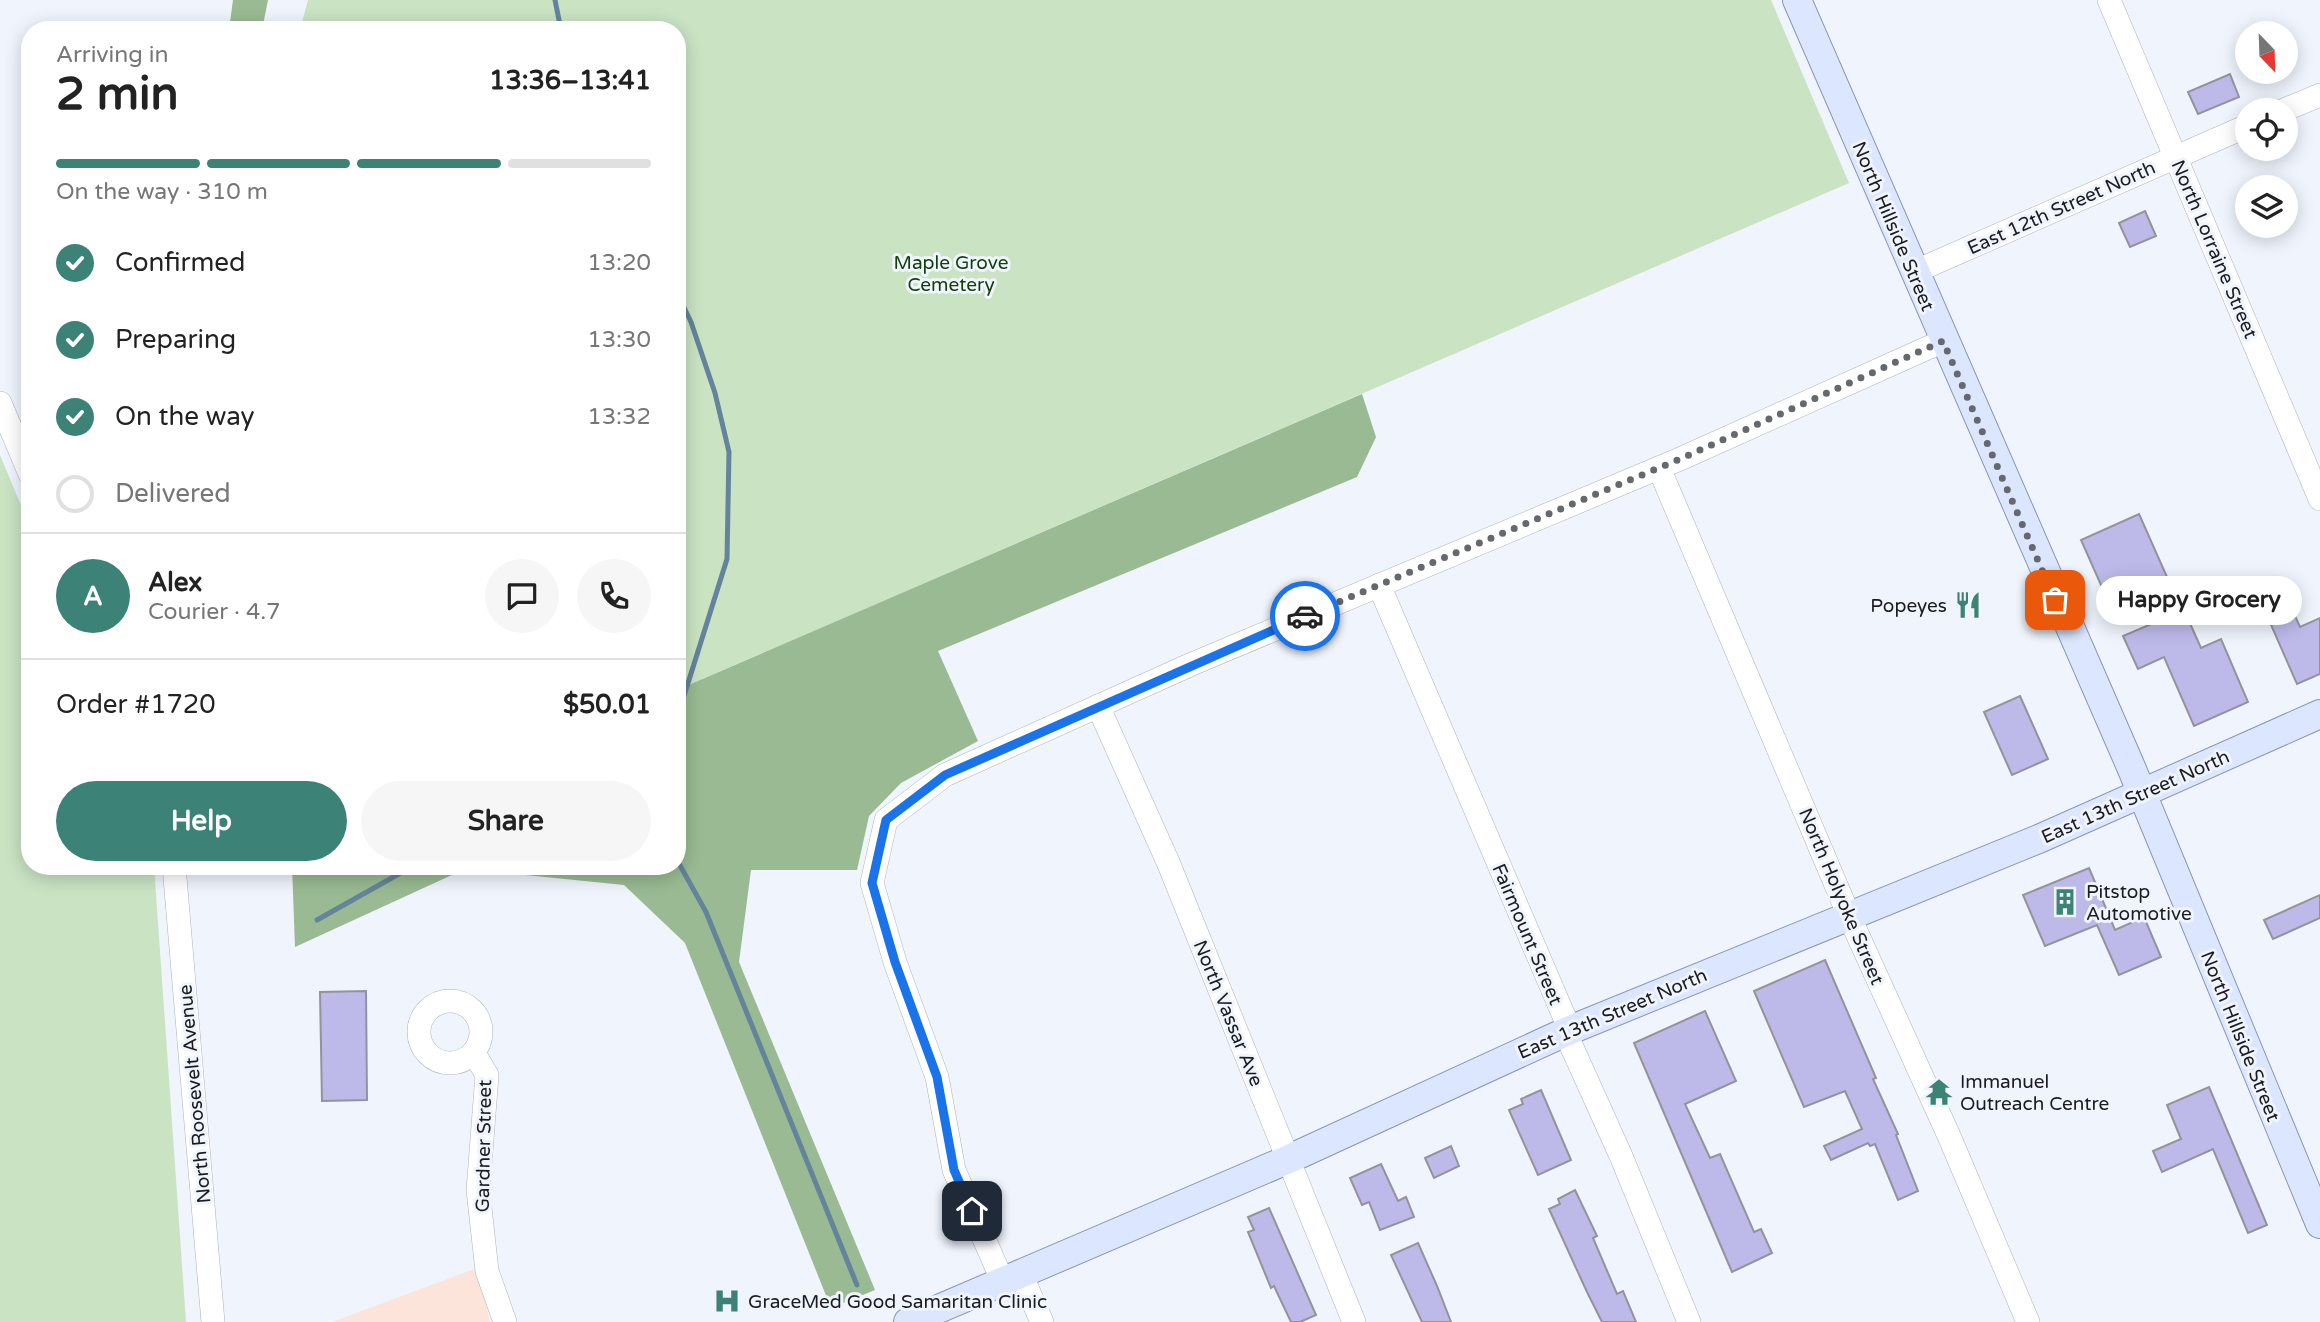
<!DOCTYPE html>
<html lang="en">
<head>
<meta charset="utf-8">
<style>
	:root { --surface:#fff; --page:#f6f6f6; --text:#222; --muted:#767676; --line:#e0e0e0; --accent:#3d8277 }
	body { margin:0; font-family:"Varela Round",sans-serif; background:var(--page); color:var(--text); height:100vh; display:flex; flex-direction:column; font-size:26px; white-space:nowrap }
	* { box-sizing:border-box; margin:0 }
	p { font-size:23px; color:var(--muted) }
	.icon { flex:none; width:38px; height:38px; fill:none; stroke:currentColor; stroke-width:2; stroke-linecap:round; stroke-linejoin:round }
	.map { position:relative; flex:1; overflow:hidden }
	.drawer { position:absolute; left:21px; top:21px; width:665px; height:854px; display:flex; flex-direction:column; background:var(--surface); border-radius:28px; box-shadow:0 4px 18px #0003 }
	.drawer>* { flex:none }
	.needle { width:46px; rotate:157deg }
	.tools { position:absolute; left:2235px; top:21px; display:grid; gap:14px }
	.tools a { display:grid; place-items:center; width:63px; height:63px; border-radius:50%; background:var(--surface); box-shadow:0 4px 18px #0003; font-size:35px }
	.pin { position:absolute; display:grid; place-items:center; width:60px; height:60px; color:#fff; margin:-30px; border-radius:14px; box-shadow:0 4px 10px #0006 }
	.courier { position:absolute; display:grid; place-items:center; width:70px; height:70px; margin:-35px; border:5px solid #1a73e8; border-radius:50%; background:#fff; color:#222; box-shadow:0 2px 9px #0007 }
	.bubble { position:absolute; height:49px; border-radius:24px; background:var(--surface); box-shadow:0 4px 18px #0003; font-size:23px; font-weight:700; line-height:49px; text-align:center }
	.head em { font-style:normal; font-weight:700 }
	.head div { display:flex; flex-direction:column-reverse }
	.head { display:flex; align-items:center; justify-content:space-between; height:119px; padding:0 35px }
	h1 { font-size:46px; font-weight:700; line-height:52px }
	.bar { display:grid; grid-template-columns:repeat(4,1fr); gap:10px 7px; align-content:center; height:84px; padding:0 35px }
	.bar i { height:9px; border-radius:5px; background:var(--line) }
	.bar .selected { background:var(--accent) }
	.bar p { grid-column:span 4 }
	.line { display:flex; align-items:center; gap:18px; padding:0 35px; border-top:2px solid var(--line) }
	.line div { flex:1 }
	.round { display:grid; place-items:center; flex:none; width:74px; height:74px; border-radius:37px; background:var(--page) }
	ol { padding:0 35px; list-style:none }
	li { display:flex; align-items:center; gap:21px; height:77px }
	li p { margin-inline-start:auto }
	li .icon { padding:7px; border-radius:50%; background:var(--accent); color:#fff; stroke-width:4 }
	li:last-child { color:var(--muted) }
	li i { width:38px; height:38px; border:4px solid var(--line); border-radius:50% }
	.button { display:flex; gap:14px; margin-top:auto; padding:14px 35px }
	.button a { flex:1; height:80px; border-radius:42px; background:var(--accent); color:#fff; font-size:28px; font-weight:700; line-height:80px; text-align:center }
	.button a+a { background:var(--page); color:var(--text) }
	.map>svg:first-child { display:block }
	.commercial { fill:#fde4db }
	.green { fill:#c9e3c3 }
	.forest { fill:#99ba92 }
	.lines { fill:none; stroke-linecap:round; stroke-linejoin:round }
	.stream { stroke:#63849a; stroke-width:5 }
	.building { fill:#bdbaea; stroke:#93939c; stroke-width:2 }
	.minor-casing { stroke:#adb3bb; stroke-width:24 }
	.major-casing { stroke:#8996b1; stroke-width:30 }
	.minor { stroke:#fff; stroke-width:23 }
	.major { stroke:#dce7ff; stroke-width:28 }
	.done { stroke:#65686d; stroke-width:7; stroke-dasharray:0 12.6 }
	.route { stroke:#1a73e8; stroke-width:9 }
	.labels { text-anchor:middle; stroke-width:6; stroke-linejoin:round; paint-order:stroke }
	.street-label { font-size:19px; fill:#1a1c1f; stroke:#eff4fd }
	.park-label { font-size:19px; fill:#123f07; stroke:#eff4fd }
	.poi-label { font-size:19px; fill:#1a1c1f; stroke:#eff4fd; text-anchor:start }
</style>
</head>
<body>
<div class="map">
<svg width="2320" height="1322" viewBox="0 0 2320 1322">
	<rect width="100%" height="100%" fill="#eff4fd"/>
	<!-- commercial -->
	<path class="commercial" d="M477 1268 490 1322H332Z"/>
	<!-- green -->
	<g class="green">
		<path d="M308 0H1771L1849 183 677 690V30H300Z"/>
		<path d="M0 455 30 527V866H154L186 1322H0Z"/>
	</g>
	<!-- forest -->
	<g class="forest">
		<path d="M233 0H268L262 30H229Z"/>
		<path d="M1362 394 1376 437 1357 477 938 651 978 741 901 783 869 816 857 870H751L739 962 875 1290 831 1308 685 943 624 885 465 869 295 947 292 866H677V690Z"/>
	</g>
	<g class="lines">
		<!-- stream -->
		<g class="stream">
			<path d="M555 0 561 30"/>
			<path d="M677 293 691 322 715 393 729 452 727 559 683 699 677 703"/>
			<path d="M677 860 706 912 857 1285"/>
			<path d="M317 920 413 866"/>
		</g>
	</g>
	<!-- building -->
	<g class="building">
		<path d="M2230 74 2239 97 2198 114 2188 92Z"/>
		<path d="M2145 211 2156 236 2130 247 2119 223Z"/>
		<path d="M2139 514 2167 577 2109 603 2081 540Z"/>
		<path d="M2284 592 2300 627 2320 618V674L2297 684 2261 602Z"/>
		<path d="M2184 610 2201 648 2221 639 2248 702 2194 726 2164 657 2138 669 2123 636Z"/>
		<path d="M2020 696 2048 759 2012 775 1984 712Z"/>
		<path d="M2089 868 2115 930 2144 917 2161 957 2119 975 2097 925 2045 946 2023 895Z"/>
		<path d="M2320 895V918L2273 939 2264 920Z"/>
		<path d="M1825 960 1876 1078 1873 1079 1898 1134 1896 1135 1918 1191 1898 1200 1875 1144 1870 1146 1868 1143 1831 1160 1824 1146 1862 1129 1845 1091 1804 1107 1754 991Z"/>
		<path d="M366 991 367 1100 322 1101 320 992Z"/>
		<path d="M1705 1011 1736 1081 1685 1104 1710 1158 1720 1154 1754 1232 1761 1229 1772 1253 1732 1272 1634 1043Z"/>
		<path d="M2209 1087 2267 1225 2248 1233 2213 1149 2162 1172 2153 1151 2181 1139 2167 1105Z"/>
		<path d="M1541 1090 1571 1160 1538 1175 1509 1110 1523 1104 1521 1099Z"/>
		<path d="M1451 1146 1459 1166 1434 1178 1425 1158Z"/>
		<path d="M1381 1164 1398 1201 1406 1197 1414 1217 1380 1230 1369 1202 1362 1205 1350 1178Z"/>
		<path d="M1575 1190 1597 1236 1593 1238 1617 1294 1623 1291 1636 1322H1602L1587 1292 1549 1209 1560 1204 1558 1199Z"/>
		<path d="M1269 1208 1316 1315 1300 1322H1291L1274 1286 1271 1288 1248 1232 1254 1230 1248 1217Z"/>
		<path d="M1418 1243 1437 1286 1451 1322H1422L1391 1255Z"/>
	</g>
	<g class="lines">
		<defs>
			<g id="minor">
				<path d="M2109 0 2320 499"/>
				<path d="M2284 110 2320 95"/>
				<path d="M1914 272 2247 126"/>
				<path d="M0 403 30 474"/>
				<path d="M1659 468 1850 918 1949 1136 2028 1322"/>
				<path d="M1379 585 1570 1030V1043L1621 1156 1689 1322"/>
				<path d="M1098 706 1168 862 1354 1322"/>
				<path d="M174 866 213 1322"/>
				<circle cx="450" cy="1032" r="31"/>
				<path d="M474 1053 487 1075 478 1190 487 1271 505 1322"/>
				<path d="M1021 1274 1042 1322"/>
				<path d="M1003 1282 954 1170 937 1077 895 962 872 883 886 820 945 775 1192 664 1680 459 1943 341"/>
			</g>
			<g id="major">
				<path d="M1797 0 2131 767 2320 1224"/>
				<path d="M908 1322 1289 1159 1570 1030 2041 838 2320 714"/>
			</g>
		</defs>
		<!-- minor casing -->
		<use href="#minor" class="minor-casing"/>
		<!-- major casing -->
		<use href="#major" class="major-casing"/>
		<!-- minor -->
		<use href="#minor" class="minor"/>
		<!-- major -->
		<use href="#major" class="major"/>
	</g>
	<g class="lines">
		<!-- done -->
		<path class="done" d="M1305 616 1680 459 1943 341 2055 600"/>
		<!-- route -->
		<path class="route" d="M972 1211 954 1170 937 1077 895 962 872 883 886 820 945 775 1305 616"/>
	</g>
	<!-- icons -->
	<defs>
		<symbol id="restaurant-bare" viewBox="-9 -9 18 18"><path d="M-5-6h1v4h1v-4h1v4h1v-4h1v5L-1.5 .5V6h-2V.5L-5-1ZM5-6V6H3V1.5H1.5Q1.5-4 5-6Z" fill="#3d8277" stroke="#eff4fd" stroke-width="2.5" paint-order="stroke"/></symbol>
		<symbol id="building-bare" viewBox="-9 -9 18 18"><path d="M-4-6H4V6H1V3H-1V6H-4ZM-2.5-4.3h1.7v1.8h-1.7ZM.8-4.3h1.7v1.8H.8ZM-2.5-1h1.7V.8h-1.7ZM.8-1h1.7V.8H.8Z" fill="#3d8277" stroke="#eff4fd" stroke-width="2.5" paint-order="stroke"/></symbol>
		<symbol id="temple-bare" viewBox="-9 -9 18 18"><path d="M0-6L5-2H3V0L6.5 2.5H4V6H1.5V3h-3V6H-4V2.5H-6.5L-3 0V-2H-5Z" fill="#3d8277" stroke="#eff4fd" stroke-width="2.5" paint-order="stroke"/></symbol>
		<symbol id="hospital-bare" viewBox="-9 -9 18 18"><path d="M-5-5h3v3.5h4V-5h3V5h-3V1.5h-4V5h-3Z" fill="#3d8277" stroke="#eff4fd" stroke-width="2.5" paint-order="stroke"/></symbol>
	</defs>
	<g fill-rule="evenodd">
		<use href="#restaurant-bare" x="1949" y="586" width="38" height="38"/>
		<use href="#building-bare" x="2046" y="883" width="38" height="38"/>
		<use href="#temple-bare" x="1920" y="1073" width="38" height="38"/>
		<use href="#hospital-bare" x="708" y="1282" width="38" height="38"/>
	</g>
	<g class="labels">
		<!-- street labels -->
		<g class="street-label">
			<text transform="translate(2061 207) rotate(-24)" y="7">East 12th Street North</text>
			<text transform="translate(1894 226) rotate(67)" y="7">North Hillside Street</text>
			<text transform="translate(2215 249) rotate(67)" y="7">North Lorraine Street</text>
			<text transform="translate(2135 796) rotate(-24)" y="7">East 13th Street North</text>
			<text transform="translate(1842 896) rotate(67)" y="7">North Holyoke Street</text>
			<text transform="translate(1528 934) rotate(67)" y="7">Fairmount Street</text>
			<text transform="translate(1229 1013) rotate(68)" y="7">North Vassar Ave</text>
			<text transform="translate(1612 1013) rotate(-23)" y="7">East 13th Street North</text>
			<text transform="translate(2241 1036) rotate(68)" y="7">North Hillside Street</text>
			<text transform="translate(194 1094) rotate(-95)" y="7">North Roosevelt Avenue</text>
			<text transform="translate(483 1146) rotate(-89)" y="7">Gardner Street</text>
		</g>
		<!-- park labels -->
		<g class="park-label">
			<text x="951" y="269">Maple Grove<tspan x="951" dy="22">Cemetery</tspan></text>
		</g>
		<!-- poi labels -->
		<g class="poi-label">
			<text x="1947" y="612" text-anchor="end">Popeyes</text>
			<text x="2086" y="898">Pitstop<tspan x="2086" dy="22">Automotive</tspan></text>
			<text x="1960" y="1088">Immanuel<tspan x="1960" dy="22">Outreach Centre</tspan></text>
			<text x="748" y="1308">GraceMed Good Samaritan Clinic</text>
		</g>
	</g>
</svg>
<div class="tools">
<a><svg class="needle" viewBox="-14 -14 28 28"><path d="M0-13l5 13h-10z" fill="#e53935"/><path d="M0 13l5-13h-10z" fill="#767676"/></svg></a>
<a><svg class="icon" aria-label="locate" viewBox="0 0 24 24"><circle cx="12" cy="12" r="6"/><path d="M12 2v4M12 18v4M2 12h4M18 12h4"/></svg></a>
<a><svg class="icon" aria-label="layers" viewBox="0 0 24 24"><path d="M12 4l9 5-9 5-9-5zM3 14l9 5 9-5"/></svg></a>
</div>
<div class="pin" style="left:2055px;top:600px;background:#ea580c"><svg class="icon" aria-label="bag" viewBox="0 0 24 24"><path d="M5 8h14l-1 12H6zM9 8a3 3 0 0 1 6 0"/></svg></div>
<div class="pin" style="left:972px;top:1211px;background:#1f2937"><svg class="icon" aria-label="home" viewBox="0 0 24 24"><path d="M3 11l9-7 9 7M6 9v11h12V9"/></svg></div>
<div class="courier" style="left:1305px;top:616px"><svg class="icon" aria-label="car" viewBox="0 0 24 24"><path d="M5 17H2v-5l4-1 3-4h7l3 4 3 1v5h-3M9 17h6M6 11h13"/><circle cx="7" cy="17" r="2"/><circle cx="17" cy="17" r="2"/></svg></div>
<div class="bubble" style="left:2096px;top:576px;width:206px">Happy Grocery</div>
<section class="drawer">
<div class="head"><div><h1>2 min</h1><p>Arriving in</p></div><em>13:36–13:41</em></div>
<div class="bar"><i class="selected"></i><i class="selected"></i><i class="selected"></i><i></i><p>On the way · 310 m</p></div>
<ol>
<li><svg class="icon" aria-label="check" viewBox="0 0 24 24"><path d="M5 12l5 5 9-10"/></svg>Confirmed<p>13:20</p></li>
<li><svg class="icon" aria-label="check" viewBox="0 0 24 24"><path d="M5 12l5 5 9-10"/></svg>Preparing<p>13:30</p></li>
<li><svg class="icon" aria-label="check" viewBox="0 0 24 24"><path d="M5 12l5 5 9-10"/></svg>On the way<p>13:32</p></li>
<li><i></i>Delivered</li>
</ol>
<div class="line" style="height:126px"><b class="round" style="background:var(--accent);color:#fff">A</b><div><b>Alex</b><p>Courier · 4.7</p></div><a class="round"><svg class="icon" aria-label="chat" viewBox="0 0 24 24"><path d="M4 5h16v11H9l-5 4z"/></svg></a><a class="round"><svg class="icon" aria-label="phone" viewBox="0 0 24 24"><path d="M5 4h4l2 5-3 2q2 4 5 5l2-3 5 2v4C11 20 4 13 5 4z"/></svg></a></div>
<div class="line" style="height:91px"><div>Order #1720</div><b>$50.01</b></div>
<div class="button"><a>Help</a><a>Share</a></div>
</section>
</div>
</body>
</html>
